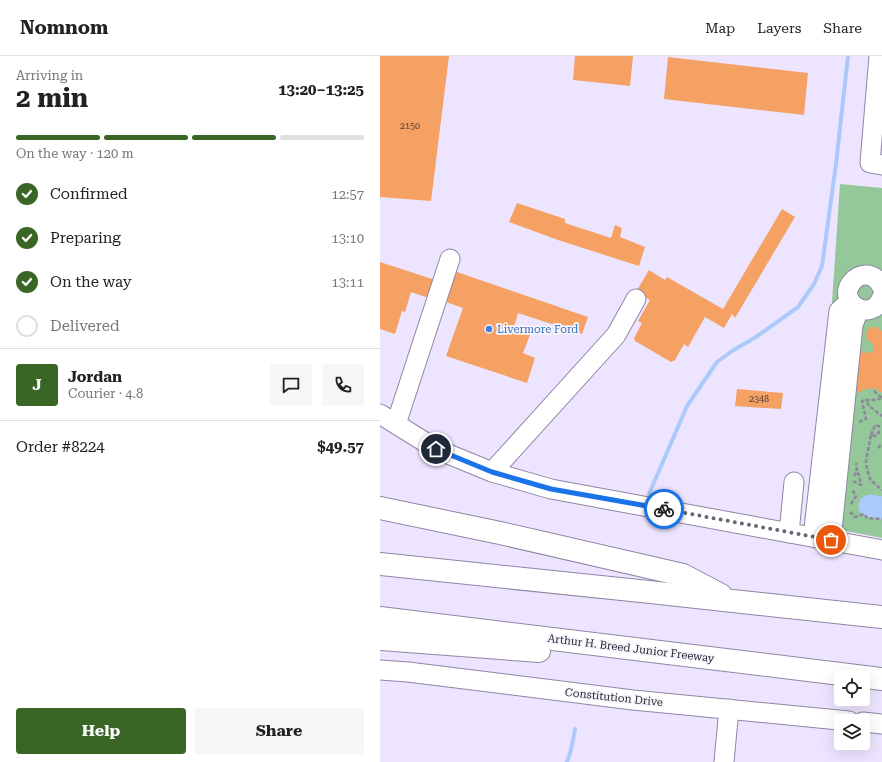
<!DOCTYPE html>
<html lang="en">
<head>
<meta charset="utf-8">
<style>
	:root { --surface:#fff; --page:#f6f6f6; --text:#222; --muted:#767676; --line:#e0e0e0; --accent:#396625 }
	body { margin:0; font-family:"Roboto Serif",serif; background:var(--page); color:var(--text); height:100vh; display:flex; flex-direction:column; font-size:15px; white-space:nowrap }
	* { box-sizing:border-box; margin:0 }
	p { font-size:13px; color:var(--muted) }
	.icon { flex:none; width:22px; height:22px; fill:none; stroke:currentColor; stroke-width:2; stroke-linecap:round; stroke-linejoin:round }
	.map { position:relative; flex:1; overflow:hidden }
	.panel { display:flex; flex-direction:column; background:var(--surface); width:380px }
	.panel>* { flex:none }
	.buttons { position:absolute; left:454px; top:614px; display:grid; gap:8px }
	.buttons a { display:grid; place-items:center; width:36px; height:36px; border-radius:4px; background:var(--surface); box-shadow:0 4px 16px #0002; font-size:20px }
	.pin { position:absolute; display:grid; place-items:center; width:34px; height:34px; color:#fff; margin:-17px; border:2px solid #fff; border-radius:50%; box-shadow:0 1px 4px #0007 }
	.courier { position:absolute; display:grid; place-items:center; width:40px; height:40px; margin:-20px; border:3px solid #1a73e8; border-radius:50%; background:#fff; color:#222; box-shadow:0 1px 5px #0007 }
	.summary em { font-style:normal; font-weight:700 }
	.summary div { display:flex; flex-direction:column-reverse }
	.summary { display:flex; align-items:center; justify-content:space-between; height:68px; padding:0 16px }
	h1 { font-size:26px; font-weight:700; line-height:30px }
	.bar { display:grid; grid-template-columns:repeat(4,1fr); gap:6px 4px; align-content:center; height:48px; padding:0 16px }
	.bar i { height:5px; border-radius:3px; background:var(--line) }
	.bar .current { background:var(--accent) }
	.bar p { grid-column:span 4 }
	.line { display:flex; align-items:center; gap:10px; padding:0 16px; border-top:1px solid var(--line) }
	.line div { flex:1 }
	.round { display:grid; place-items:center; flex:none; width:42px; height:42px; border-radius:4px; background:var(--page) }
	ol { padding:0 16px; list-style:none }
	li { display:flex; align-items:center; gap:12px; height:44px }
	li p { margin-inline-start:auto }
	li .icon { padding:4px; border-radius:50%; background:var(--accent); color:#fff; stroke-width:4 }
	li:last-child { color:var(--muted) }
	li i { width:22px; height:22px; border:2px solid var(--line); border-radius:50% }
	.primary-button { display:flex; gap:8px; margin-top:auto; padding:8px 16px }
	.primary-button a { flex:1; height:46px; border-radius:4px; background:var(--accent); color:#fff; font-size:16px; font-weight:700; line-height:46px; text-align:center }
	.primary-button a+a { background:var(--page); color:var(--text) }
	header { display:flex; align-items:center; gap:24px; box-sizing:border-box; height:56px; padding:0 20px; background:var(--surface); border-bottom:1px solid var(--line) }
	header strong { font-size:19px }
	nav { display:flex; gap:22px; margin-inline-start:auto; font-size:14px }
	main { display:flex; flex:1; min-height:0 }
	.map>svg:first-child { display:block }
	.green { fill:#94c79a }
	.lines { fill:none; stroke-linecap:round; stroke-linejoin:round }
	.stream { stroke:#abcafa; stroke-width:4 }
	.river { stroke:#abcafa; stroke-width:23 }
	.building { fill:#f4a163 }
	.minor-casing { stroke:#9086a4; stroke-width:21 }
	.highway-casing { stroke:#9086a4; stroke-width:24 }
	.path { stroke:#8d879b; stroke-width:2.5; stroke-dasharray:4 2; stroke-linecap:butt }
	.minor { stroke:#fff; stroke-width:19 }
	.highway { stroke:#fff; stroke-width:22 }
	.done { stroke:#6a6475; stroke-width:4; stroke-dasharray:0 7.2 }
	.route { stroke:#1a73e8; stroke-width:5 }
	.shop-dot { fill:#3f7fe0; stroke:#f8f5fc; stroke-width:1.5 }
	.labels { text-anchor:middle; stroke-width:3.5; stroke-linejoin:round; paint-order:stroke }
	.number-label { font-size:9px; fill:#574039 }
	.shop-label { font-size:11px; fill:#366cbe; stroke:#f8f5fc; text-anchor:start }
	.street-label { font-size:11px; fill:#231f2b; stroke:#f8f5fc }
</style>
</head>
<body>
<header>
<strong>Nomnom</strong>
<nav><a>Map</a><a>Layers</a><a>Share</a></nav>
</header>
<main>
<section class="panel">
<div class="summary"><div><h1>2 min</h1><p>Arriving in</p></div><em>13:20–13:25</em></div>
<div class="bar"><i class="current"></i><i class="current"></i><i class="current"></i><i></i><p>On the way · 120 m</p></div>
<ol>
<li><svg class="icon" aria-label="check" viewBox="0 0 24 24"><path d="M5 12l5 5 9-10"/></svg>Confirmed<p>12:57</p></li>
<li><svg class="icon" aria-label="check" viewBox="0 0 24 24"><path d="M5 12l5 5 9-10"/></svg>Preparing<p>13:10</p></li>
<li><svg class="icon" aria-label="check" viewBox="0 0 24 24"><path d="M5 12l5 5 9-10"/></svg>On the way<p>13:11</p></li>
<li><i></i>Delivered</li>
</ol>
<div class="line" style="height:72px"><b class="round" style="background:var(--accent);color:#fff">J</b><div><b>Jordan</b><p>Courier · 4.8</p></div><a class="round"><svg class="icon" aria-label="chat" viewBox="0 0 24 24"><path d="M4 5h16v11H9l-5 4z"/></svg></a><a class="round"><svg class="icon" aria-label="phone" viewBox="0 0 24 24"><path d="M5 4h4l2 5-3 2q2 4 5 5l2-3 5 2v4C11 20 4 13 5 4z"/></svg></a></div>
<div class="line" style="height:52px"><div>Order #8224</div><b>$49.57</b></div>
<div class="primary-button"><a>Help</a><a>Share</a></div>
</section>
<div class="map">
<svg width="502" height="706" viewBox="0 0 502 706">
	<rect width="100%" height="100%" fill="#ede5ff"/>
	<!-- green -->
	<path class="green" d="M460 128 502 132V482L461 474 443 470 452 246Z"/>
	<g class="lines">
		<!-- stream -->
		<g class="stream">
			<path d="M269 438 307 350 337 306 352 295 376 281 418 251 434 228 442 210 456 108 468 0"/>
			<path d="M187 706 191 694 195 673"/>
		</g>
		<!-- river -->
		<path class="river" d="M490 450 502 452"/>
	</g>
	<!-- building -->
	<g class="building">
		<path d="M0 0H69L51 145 0 141Z"/>
		<path d="M195 0H253L250 30 193 24Z"/>
		<path d="M288 1 428 17 424 59 284 43Z"/>
		<path d="M137 147 185 163V167L231 182 235 169 242 172 240 181 265 191 259 210 178 184 129 166Z"/>
		<path d="M402 153 415 161 355 262 352 258 344 272 325 261 308 291 304 288 295 304 291 306 255 285 254 282 262 267 258 265 270 244 256 236 269 214 285 224 287 221 343 253Z"/>
		<path d="M0 206 55 224 49 242 31 236 25 256 22 255 15 278 0 273Z"/>
		<path d="M74 215 208 261 202 278 138 257 134 271 151 276 143 297 155 302 147 327 66 300 83 252 63 245Z"/>
		<path d="M490 271H496L502 275V336H500L495 332 482 334 480 337 477 336 476 335V331L477 330 480 301 479 299 480 297 482 295 485 296 486 297 494 296 493 288 487 283 486 277Z"/>
		<path d="M357 333 403 337 401 353 355 350Z"/>
	</g>
	<g class="lines">
		<defs>
			<g id="minor">
				<path d="M499 0 490 107 502 109"/>
				<path d="M502 231C499 225 494 219 486 219 481 219 475 222 472 226 455 246 492 269 502 241"/>
				<path d="M0 358 56 393 112 416 171 433 502 494"/>
				<path d="M16 368 70 203"/>
				<path d="M112 416 236 279 256 243"/>
				<path d="M409 477 414 426"/>
				<path d="M433 481 459 255 470 245"/>
				<path d="M451 484 473 269 479 253"/>
				<path d="M0 614 28 616 253 644 469 665"/>
				<path d="M483 666 502 668"/>
				<path d="M344 706 349 653"/>
			</g>
			<g id="highway">
				<path d="M0 452 120 477 303 519 341 539"/>
				<path d="M0 508C167 526 335 542 502 561"/>
				<path d="M0 562 502 623"/>
				<path d="M0 583 159 595"/>
			</g>
		</defs>
		<!-- minor casing -->
		<use href="#minor" class="minor-casing"/>
		<!-- highway casing -->
		<use href="#highway" class="highway-casing"/>
		<!-- path -->
		<g class="path">
			<path d="M494 335 502 342"/>
			<path d="M501 342 497 344H486L489 350 502 360"/>
			<path d="M479 366 486 363 482 345 486 344"/>
			<path d="M500 375 496 380 491 379 486 405V409L490 423 496 429 502 434"/>
			<path d="M491 379 495 369 502 371"/>
			<path d="M498 392 502 388"/>
			<path d="M474 420 477 416 476 407"/>
			<path d="M473 425 481 429 479 419 477 416"/>
			<path d="M471 448 476 440 472 433"/>
			<path d="M470 456 475 461 484 458 487 462 502 463"/>
		</g>
		<!-- minor -->
		<use href="#minor" class="minor"/>
		<!-- highway -->
		<use href="#highway" class="highway"/>
	</g>
	<g class="lines">
		<!-- done -->
		<path class="done" d="M284 453 451 484"/>
		<!-- route -->
		<path class="route" d="M56 393 112 416 171 433 284 453"/>
	</g>
	<!-- markers -->
	<circle class="shop-dot" cx="109" cy="273" r="4"/>
	<g class="labels">
		<!-- number labels -->
		<g class="number-label">
			<text x="30" y="73">2150</text>
			<text x="379" y="346">2348</text>
		</g>
		<!-- shop labels -->
		<g class="shop-label">
			<text x="117" y="277">Livermore Ford</text>
		</g>
		<!-- street labels -->
		<g class="street-label">
			<text transform="translate(251 592) rotate(7)" y="4">Arthur H. Breed Junior Freeway</text>
			<text transform="translate(234 641) rotate(6)" y="4">Constitution Drive</text>
		</g>
	</g>
</svg>
<div class="buttons">
<a><svg class="icon" aria-label="locate" viewBox="0 0 24 24"><circle cx="12" cy="12" r="6"/><path d="M12 2v4M12 18v4M2 12h4M18 12h4"/></svg></a>
<a><svg class="icon" aria-label="layers" viewBox="0 0 24 24"><path d="M12 4l9 5-9 5-9-5zM3 14l9 5 9-5"/></svg></a>
</div>
<div class="pin" style="left:451px;top:484px;background:#ea580c"><svg class="icon" aria-label="bag" viewBox="0 0 24 24"><path d="M5 8h14l-1 12H6zM9 8a3 3 0 0 1 6 0"/></svg></div>
<div class="pin" style="left:56px;top:393px;background:#1f2937"><svg class="icon" aria-label="home" viewBox="0 0 24 24"><path d="M3 11l9-7 9 7M6 9v11h12V9"/></svg></div>
<div class="courier" style="left:284px;top:453px"><svg class="icon" aria-label="bike" viewBox="0 0 24 24"><circle cx="6" cy="16" r="4"/><circle cx="18" cy="16" r="4"/><path d="M6 16l4-8h5l3 8M10 8l3 8H6M13 5h3"/></svg></div>
</div>
</main>
</body>
</html>
